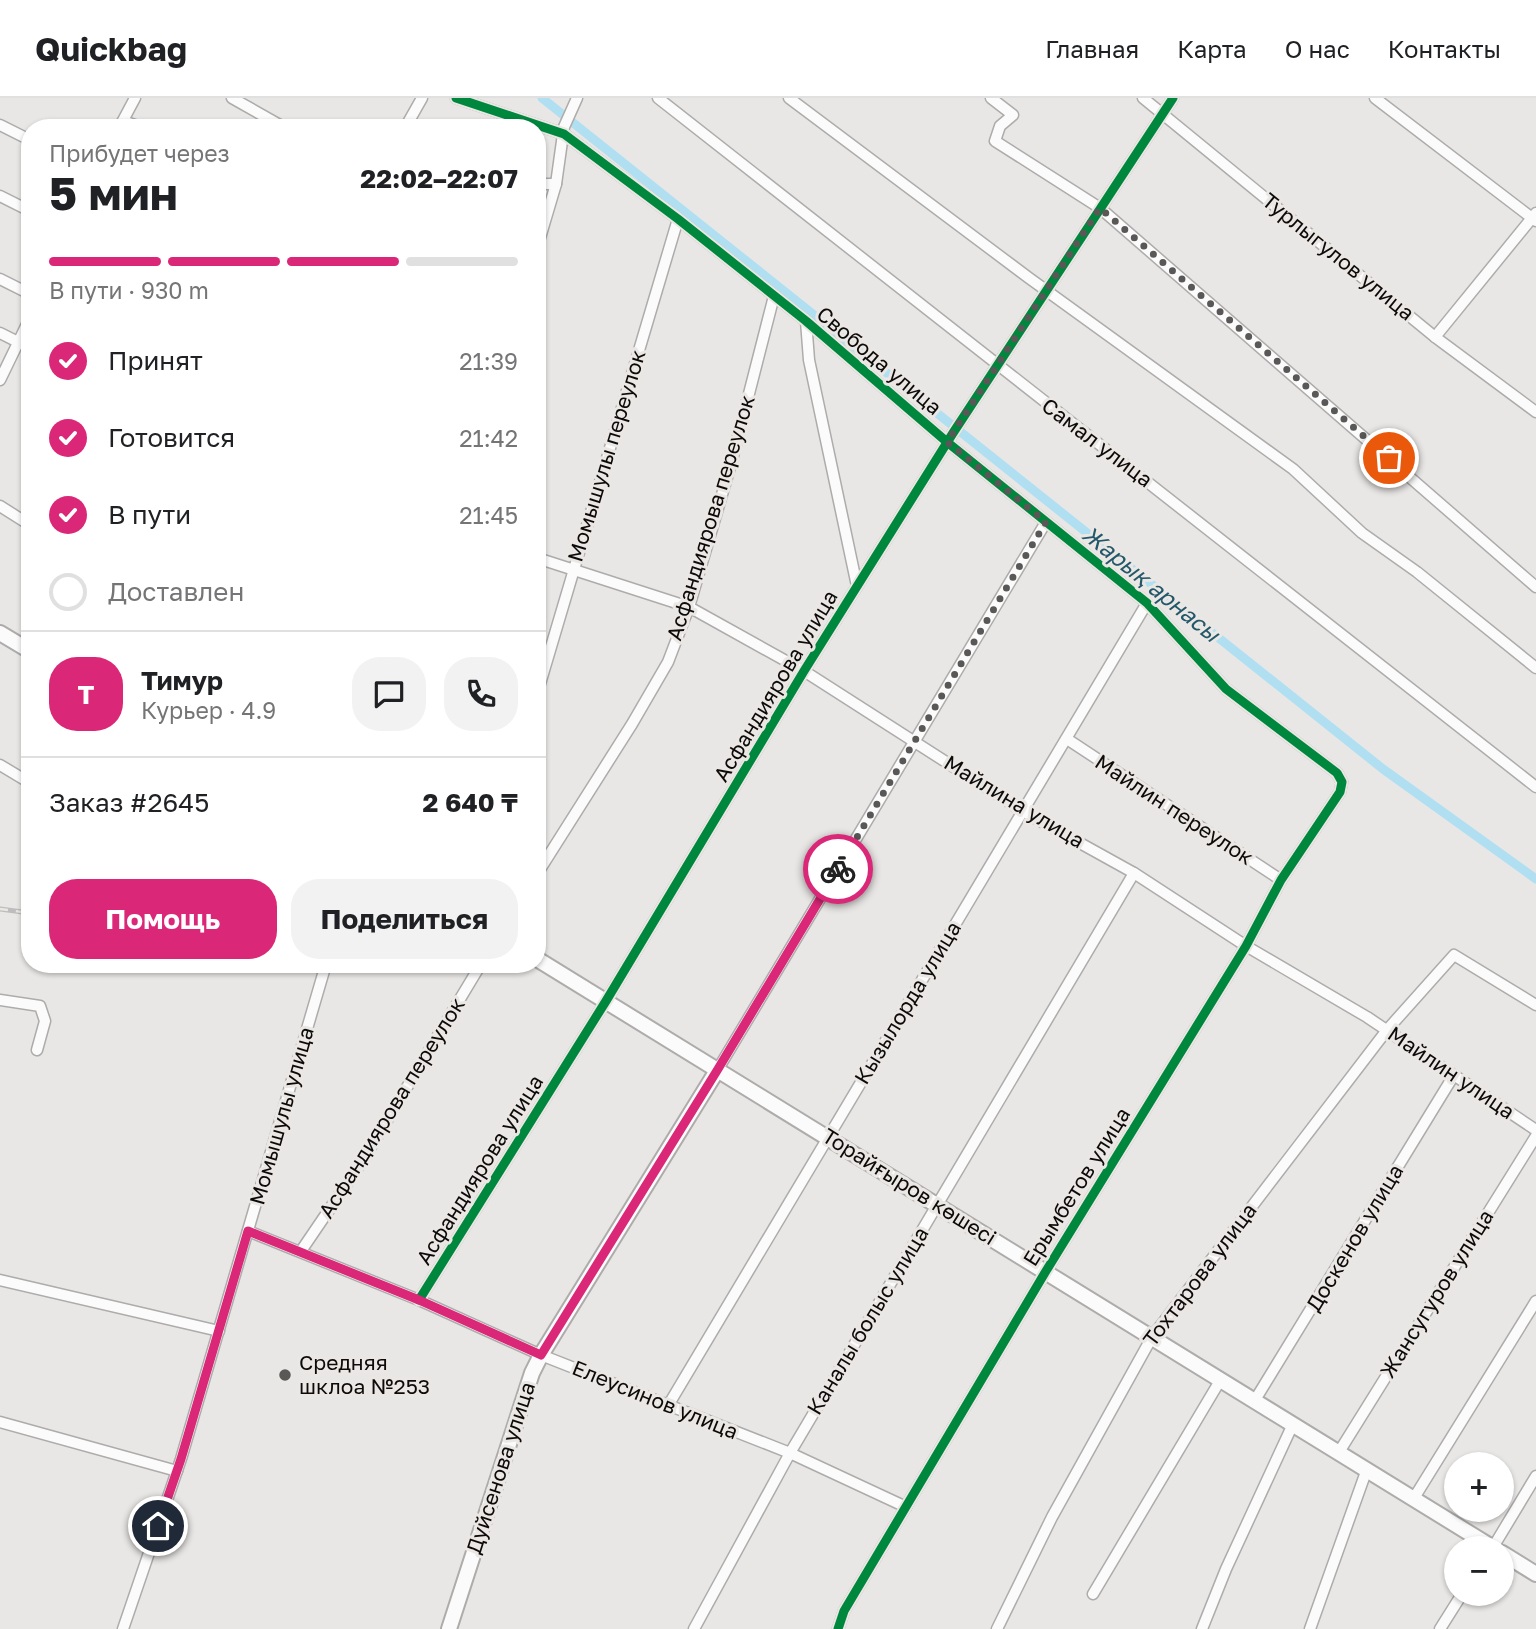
<!DOCTYPE html>
<html lang="ru">
<head>
<meta charset="utf-8">
<style>
	:root { --surface:#fff; --page:#f2f2f2; --text:#202124; --muted:#757577; --line:#e0e0e0; --accent:#db2777 }
	body { margin:0; font-family:"Golos Text",sans-serif; background:var(--page); color:var(--text); height:100vh; display:flex; flex-direction:column; font-size:26px; white-space:nowrap }
	* { box-sizing:border-box; margin:0 }
	p { font-size:23px; color:var(--muted) }
	.icon { flex:none; width:38px; height:38px; fill:none; stroke:currentColor; stroke-width:2; stroke-linecap:round; stroke-linejoin:round }
	.map { position:relative; flex:1; overflow:hidden }
	.drawer { position:absolute; left:21px; top:21px; width:525px; height:854px; display:flex; flex-direction:column; background:var(--surface); border-radius:28px; box-shadow:0 2px 5px #0004 }
	.drawer>* { flex:none }
	.tools { position:absolute; left:1444px; top:1354px; display:grid; gap:14px }
	.tools a { display:grid; place-items:center; width:70px; height:70px; border-radius:50%; background:var(--surface); box-shadow:0 2px 5px #0004; font-size:35px }
	.pin { position:absolute; display:grid; place-items:center; width:60px; height:60px; color:#fff; margin:-30px; border:4px solid #fff; border-radius:50%; box-shadow:0 2px 7px #0007 }
	.courier { position:absolute; display:grid; place-items:center; width:70px; height:70px; margin:-35px; border:5px solid #db2777; border-radius:50%; background:#fff; color:#222; box-shadow:0 2px 9px #0007 }
	.summary em { font-style:normal; font-weight:700 }
	.summary div { display:flex; flex-direction:column-reverse }
	.summary { display:flex; align-items:center; justify-content:space-between; height:119px; padding:0 28px }
	h1 { font-size:46px; font-weight:700; line-height:52px }
	.bar { display:grid; grid-template-columns:repeat(4,1fr); gap:10px 7px; align-content:center; height:84px; padding:0 28px }
	.bar i { height:9px; border-radius:5px; background:var(--line) }
	.bar .selected { background:var(--accent) }
	.bar p { grid-column:span 4 }
	.line { display:flex; align-items:center; gap:18px; padding:0 28px; border-top:2px solid var(--line) }
	.line div { flex:1 }
	.round { display:grid; place-items:center; flex:none; width:74px; height:74px; border-radius:28px; background:var(--page) }
	ol { padding:0 28px; list-style:none }
	li { display:flex; align-items:center; gap:21px; height:77px }
	li p { margin-inline-start:auto }
	li .icon { padding:7px; border-radius:50%; background:var(--accent); color:#fff; stroke-width:4 }
	li:last-child { color:var(--muted) }
	li i { width:38px; height:38px; border:4px solid var(--line); border-radius:50% }
	.button { display:flex; gap:14px; margin-top:auto; padding:14px 28px }
	.button a { flex:1; height:80px; border-radius:28px; background:var(--accent); color:#fff; font-size:28px; font-weight:700; line-height:80px; text-align:center }
	.button a+a { background:var(--page); color:var(--text) }
	header { display:flex; align-items:center; gap:42px; box-sizing:border-box; height:98px; padding:0 35px; background:var(--surface); border-bottom:2px solid var(--line) }
	header strong { font-size:33px }
	nav { display:flex; gap:38px; margin-inline-start:auto; font-size:24px }
	.map>svg:first-child { display:block }
	.lines { fill:none; stroke-linecap:round; stroke-linejoin:round }
	.canal { stroke:#b1dff2; stroke-width:9 }
	.street-casing { stroke:#adacab; stroke-width:13 }
	.secondary-casing { stroke:#adacab; stroke-width:18 }
	.street { stroke:#fcfbfb; stroke-width:10 }
	.secondary { stroke:#fcfbfb; stroke-width:14 }
	.rail-casing { stroke:#bebcbc; stroke-width:5 }
	.rail { stroke:#eae7e4; stroke-width:2.5; stroke-dasharray:8; stroke-linecap:butt }
	.cycleway-casing { stroke:#eae7e4; stroke-width:13 }
	.cycleway { stroke:#00873e; stroke-width:9 }
	.done { stroke:#595857; stroke-width:7; stroke-dasharray:0 12.6 }
	.route { stroke:#db2777; stroke-width:9 }
	.poi-dot { fill:#595857; stroke:#eae7e4; stroke-width:2.5 }
	.labels { text-anchor:middle; stroke-width:6; stroke-linejoin:round; paint-order:stroke }
	.street-label { font-size:21px; fill:#0c0b0a; stroke:#eae7e4 }
	.poi-label { font-size:21px; fill:#0c0b0a; stroke:#eae7e4; text-anchor:start }
	.water-label { font-size:23px; font-style:italic; fill:#23576a; stroke:#eae7e4 }
</style>
</head>
<body>
<header>
<strong>Quickbag</strong>
<nav><a>Главная</a><a>Карта</a><a>О нас</a><a>Контакты</a></nav>
</header>
<div class="map">
<svg width="1536" height="1531" viewBox="0 0 1536 1531">
	<rect width="100%" height="100%" fill="#e9e7e5"/>
	<g class="lines">
		<!-- canal -->
		<path class="canal" d="M542 0 1383 671 1536 781"/>
		<defs>
			<g id="street">
				<path d="M232 0 285 30"/>
				<path d="M456 0 564 36 678 121 806 223 947 344 1147 505 1226 591 1337 675 1342 684 1340 694 1281 782 1246 848 1046 1173 844 1513 838 1531"/>
				<path d="M658 0C949 231 1244 458 1536 689"/>
				<path d="M789 0 1029 180 1293 371 1362 435 1417 474 1536 570"/>
				<path d="M991 0 1013 17 1000 28 995 43 1100 110 1536 489"/>
				<path d="M1143 0 1435 239 1536 314"/>
				<path d="M1375 0 1536 123"/>
				<path d="M123 23 143 30"/>
				<path d="M0 27 30 42"/>
				<path d="M119 30 135 0"/>
				<path d="M405 30 422 0"/>
				<path d="M537 86H556"/>
				<path d="M0 98 30 113"/>
				<path d="M537 150 556 86 564 29 577 0"/>
				<path d="M0 181 30 196"/>
				<path d="M806 223 809 262 857 488"/>
				<path d="M0 235 30 250"/>
				<path d="M1435 239 1536 115"/>
				<path d="M0 282 30 220"/>
				<path d="M0 408 30 427"/>
				<path d="M537 460 689 509 804 573 1024 714 1134 775 1246 848 1367 919 1536 1032"/>
				<path d="M537 596 678 121"/>
				<path d="M1067 641 1281 782"/>
				<path d="M0 667 30 685"/>
				<path d="M537 776 632 626 668 564 689 509 731 366 774 198"/>
				<path d="M0 902 40 908 45 923 37 952"/>
				<path d="M718 971 1046 424"/>
				<path d="M248 1133 419 1202 541 1257 790 1355 906 1409"/>
				<path d="M301 1153 365 1059 481 866"/>
				<path d="M0 1182 219 1233"/>
				<path d="M419 1202 606 903 804 573 953 335 1173 0"/>
				<path d="M1255 1302 1454 977"/>
				<path d="M669 1306 1147 505"/>
				<path d="M0 1324 177 1373"/>
				<path d="M1339 1354 1536 1038"/>
				<path d="M1414 1400 1536 1203"/>
				<path d="M1492 1451 1536 1378"/>
				<path d="M1093 1496 1221 1281"/>
				<path d="M123 1531 181 1361 326 866"/>
				<path d="M694 1531 790 1355 1134 775"/>
				<path d="M997 1531 1052 1419 1152 1239 1387 932 1454 857 1536 907"/>
				<path d="M1202 1531 1226 1471 1293 1326"/>
				<path d="M1310 1531 1367 1371"/>
				<path d="M1440 1531 1462 1496"/>
			</g>
			<g id="secondary">
				<path d="M0 535 30 553"/>
				<path d="M537 861 1495 1451"/>
				<path d="M1502 1455 1536 1476"/>
				<path d="M449 1531 532 1275 541 1257 718 971"/>
			</g>
		</defs>
		<!-- street casing -->
		<use href="#street" class="street-casing"/>
		<!-- secondary casing -->
		<use href="#secondary" class="secondary-casing"/>
		<!-- street -->
		<use href="#street" class="street"/>
		<!-- secondary -->
		<use href="#secondary" class="secondary"/>
		<defs>
			<path id="rail" d="M0 811 30 815"/>
		</defs>
		<!-- rail casing -->
		<use href="#rail" class="rail-casing"/>
		<!-- rail -->
		<use href="#rail" class="rail"/>
		<defs>
			<g id="cycleway">
				<path d="M456 0 564 36 678 121 806 223 947 344 1147 505 1226 591 1337 675 1342 684 1340 694 1281 782 1246 848 1046 1173 844 1513 838 1531"/>
				<path d="M419 1202 606 903 804 573 953 335 1173 0"/>
			</g>
		</defs>
		<!-- cycleway casing -->
		<use href="#cycleway" class="cycleway-casing"/>
		<!-- cycleway -->
		<use href="#cycleway" class="cycleway"/>
	</g>
	<g class="lines">
		<!-- done -->
		<path class="done" d="M838 771 1046 424 947 344 1100 110 1389 360"/>
		<!-- route -->
		<path class="route" d="M158 1428 181 1361 248 1133 419 1202 541 1257 718 971 838 771"/>
	</g>
	<!-- markers -->
	<circle class="poi-dot" cx="285" cy="1277" r="7"/>
	<g class="labels">
		<!-- street labels -->
		<g class="street-label">
			<text transform="translate(1338 159) rotate(39)" y="7">Турлыгулов улица</text>
			<text transform="translate(879 263) rotate(40)" y="7">Свобода улица</text>
			<text transform="translate(1097 345) rotate(37)" y="7">Самал улица</text>
			<text transform="translate(607 358) rotate(-73)" y="7">Момышулы переулок</text>
			<text transform="translate(711 420) rotate(-73)" y="7">Асфандиярова переулок</text>
			<text transform="translate(776 588) rotate(-59)" y="7">Асфандиярова улица</text>
			<text transform="translate(1014 704) rotate(31)" y="7">Майлина улица</text>
			<text transform="translate(1174 712) rotate(33)" y="7">Майлин переулок</text>
			<text transform="translate(908 905) rotate(-59)" y="7">Кызылорда улица</text>
			<text transform="translate(1451 975) rotate(34)" y="7">Майлин улица</text>
			<text transform="translate(392 1010) rotate(-58)" y="7">Асфандиярова переулок</text>
			<text transform="translate(282 1018) rotate(-74)" y="7">Момышулы улица</text>
			<text transform="translate(480 1072) rotate(-58)" y="7">Асфандиярова улица</text>
			<text transform="translate(909 1089) rotate(32)" y="7">Торайғыров көшесі</text>
			<text transform="translate(1077 1089) rotate(-58)" y="7">Ерымбетов улица</text>
			<text transform="translate(1355 1140) rotate(-59)" y="7">Доскенов улица</text>
			<text transform="translate(1200 1177) rotate(-53)" y="7">Тохтарова улица</text>
			<text transform="translate(1437 1196) rotate(-58)" y="7">Жансугуров улица</text>
			<text transform="translate(868 1223) rotate(-59)" y="7">Каналы болыс улица</text>
			<text transform="translate(655 1302) rotate(22)" y="7">Елеусинов улица</text>
			<text transform="translate(501 1370) rotate(-72)" y="7">Дуйсенова улица</text>
		</g>
		<!-- poi labels -->
		<g class="poi-label">
			<text x="299" y="1272">Средняя<tspan x="299" dy="24">шклоа №253</tspan></text>
		</g>
		<!-- water labels -->
		<g class="water-label">
			<text transform="translate(1151 486) rotate(39)" y="8">Жарық арнасы</text>
		</g>
	</g>
</svg>
<div class="tools">
<a>+</a>
<a>−</a>
</div>
<div class="pin" style="left:1389px;top:360px;background:#ea580c"><svg class="icon" aria-label="bag" viewBox="0 0 24 24"><path d="M5 8h14l-1 12H6zM9 8a3 3 0 0 1 6 0"/></svg></div>
<div class="pin" style="left:158px;top:1428px;background:#1f2937"><svg class="icon" aria-label="home" viewBox="0 0 24 24"><path d="M3 11l9-7 9 7M6 9v11h12V9"/></svg></div>
<div class="courier" style="left:838px;top:771px"><svg class="icon" aria-label="bike" viewBox="0 0 24 24"><circle cx="6" cy="16" r="4"/><circle cx="18" cy="16" r="4"/><path d="M6 16l4-8h5l3 8M10 8l3 8H6M13 5h3"/></svg></div>
<section class="drawer">
<div class="summary"><div><h1>5 мин</h1><p>Прибудет через</p></div><em>22:02–22:07</em></div>
<div class="bar"><i class="selected"></i><i class="selected"></i><i class="selected"></i><i></i><p>В пути · 930 m</p></div>
<ol>
<li><svg class="icon" aria-label="check" viewBox="0 0 24 24"><path d="M5 12l5 5 9-10"/></svg>Принят<p>21:39</p></li>
<li><svg class="icon" aria-label="check" viewBox="0 0 24 24"><path d="M5 12l5 5 9-10"/></svg>Готовится<p>21:42</p></li>
<li><svg class="icon" aria-label="check" viewBox="0 0 24 24"><path d="M5 12l5 5 9-10"/></svg>В пути<p>21:45</p></li>
<li><i></i>Доставлен</li>
</ol>
<div class="line" style="height:126px"><b class="round" style="background:var(--accent);color:#fff">Т</b><div><b>Тимур</b><p>Курьер · 4.9</p></div><a class="round"><svg class="icon" aria-label="chat" viewBox="0 0 24 24"><path d="M4 5h16v11H9l-5 4z"/></svg></a><a class="round"><svg class="icon" aria-label="phone" viewBox="0 0 24 24"><path d="M5 4h4l2 5-3 2q2 4 5 5l2-3 5 2v4C11 20 4 13 5 4z"/></svg></a></div>
<div class="line" style="height:91px"><div>Заказ #2645</div><b>2 640 ₸</b></div>
<div class="button"><a>Помощь</a><a>Поделиться</a></div>
</section>
</div>
</body>
</html>
